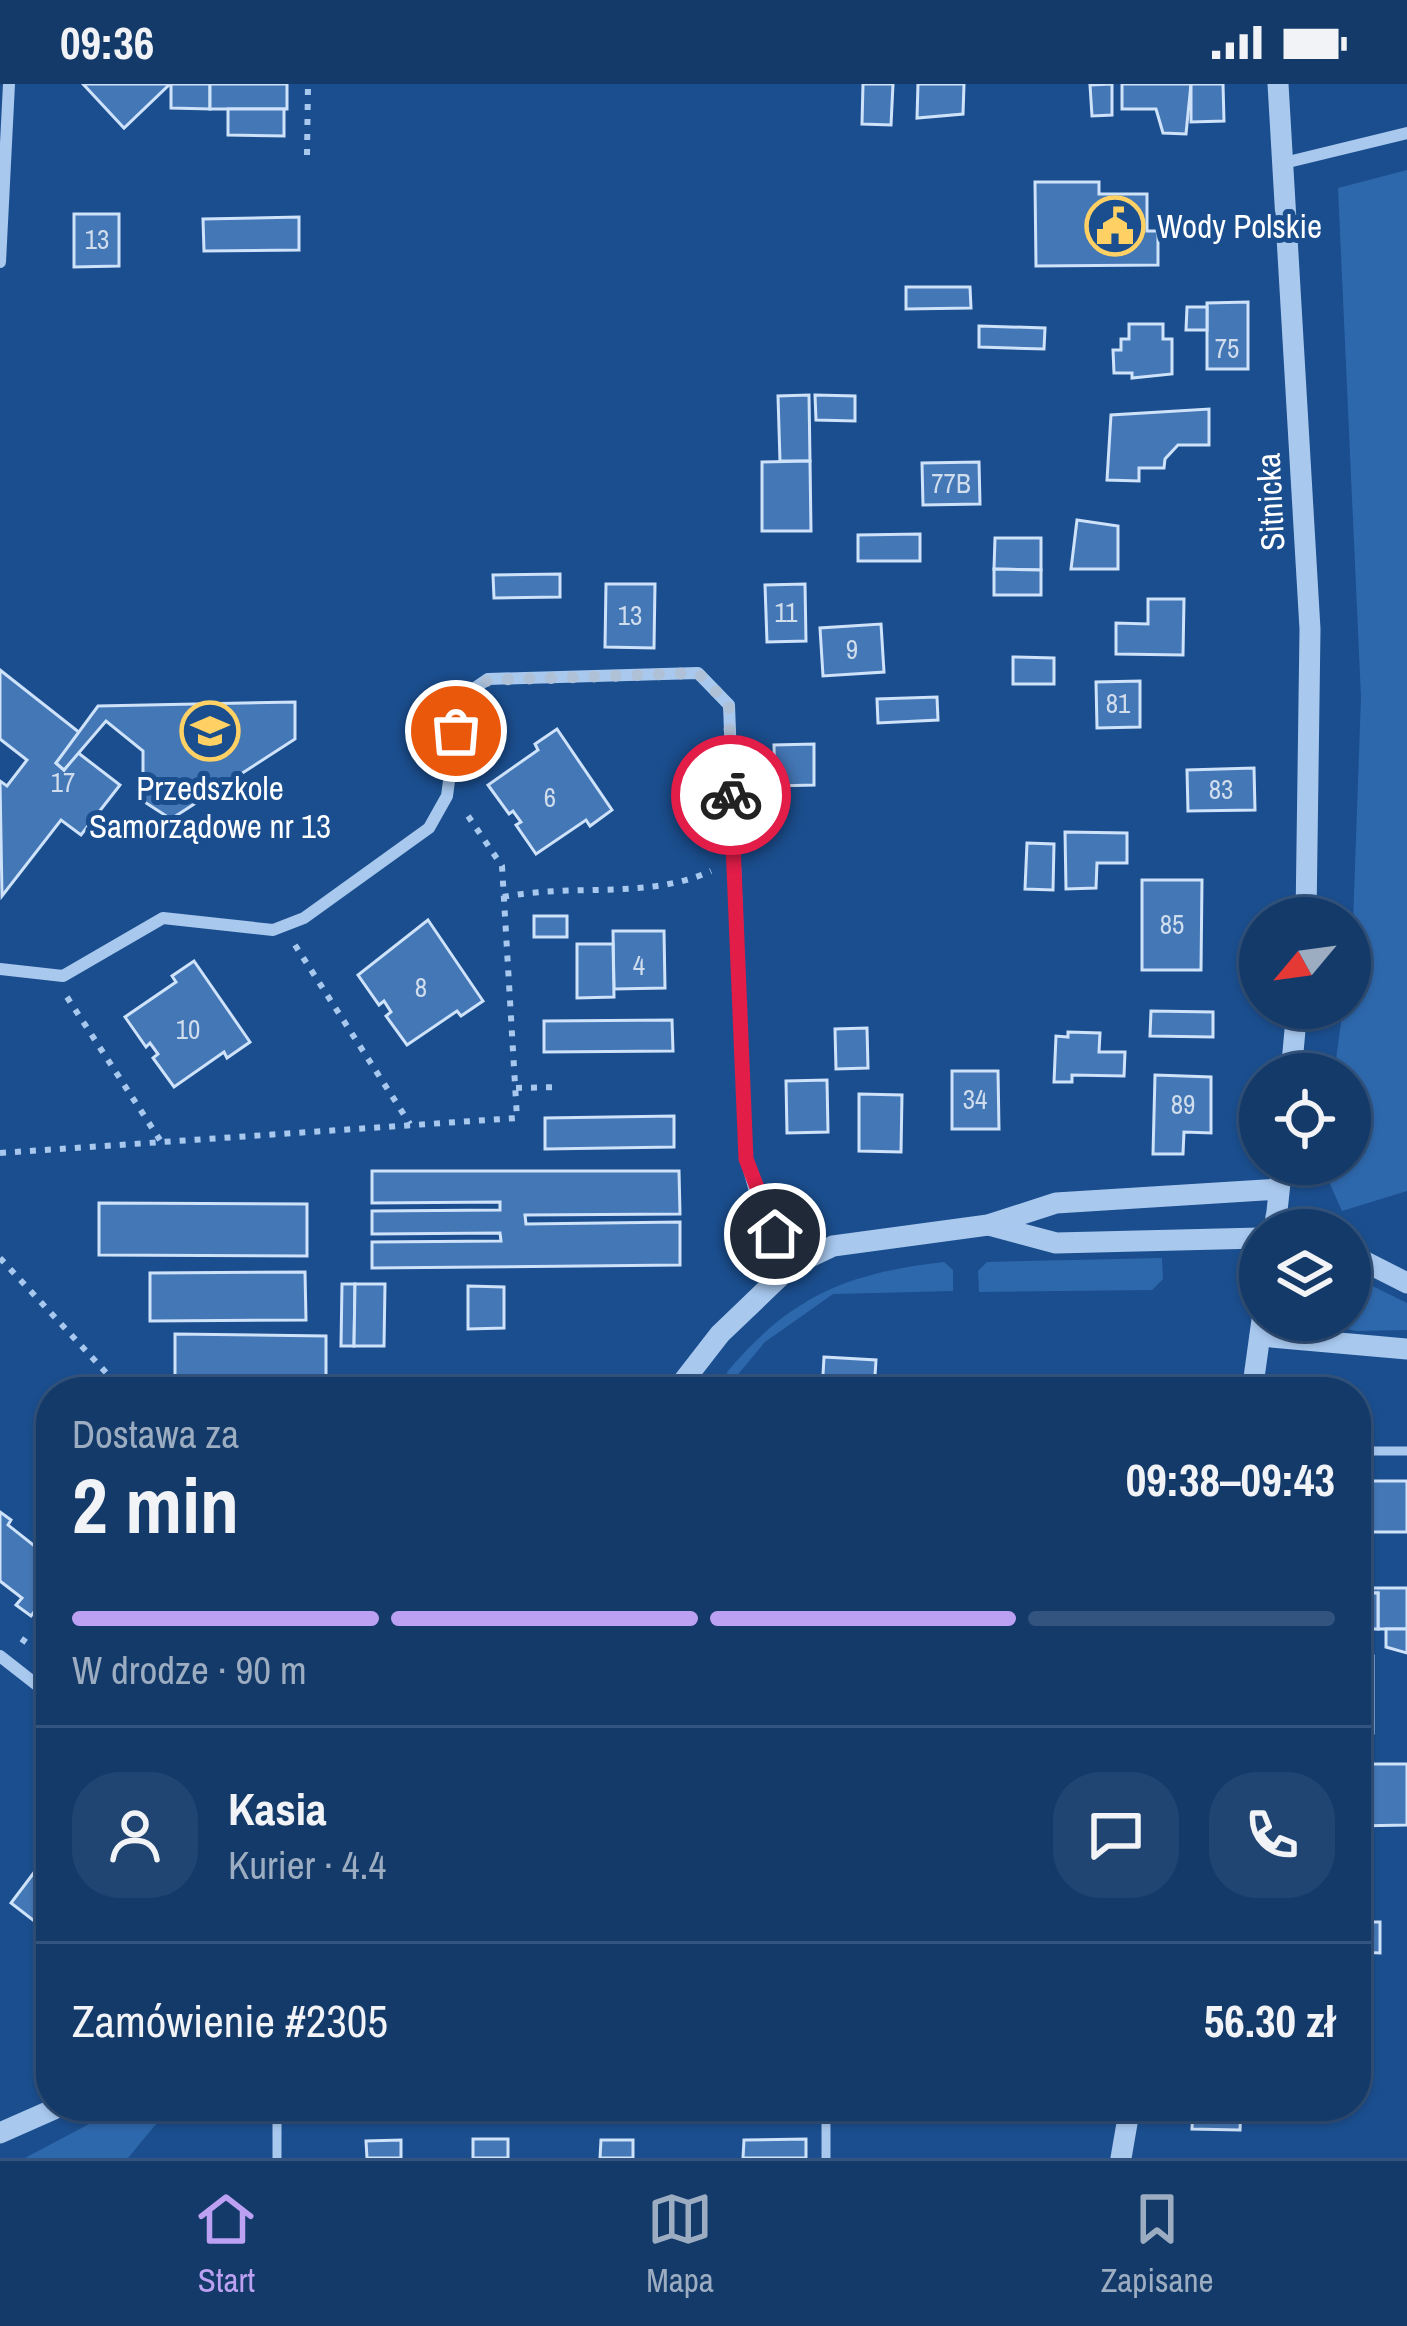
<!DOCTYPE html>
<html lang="pl">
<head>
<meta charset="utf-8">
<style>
	:root { --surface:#143a6a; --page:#214572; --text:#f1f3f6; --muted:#9dadc1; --line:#33547e; --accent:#bca0f2 }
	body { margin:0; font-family:"Archivo Narrow",sans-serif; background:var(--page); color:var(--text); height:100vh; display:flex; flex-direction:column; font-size:45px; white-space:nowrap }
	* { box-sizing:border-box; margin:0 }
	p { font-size:39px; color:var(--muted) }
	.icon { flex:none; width:66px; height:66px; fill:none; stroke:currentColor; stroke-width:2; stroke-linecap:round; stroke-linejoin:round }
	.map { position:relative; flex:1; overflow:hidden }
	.details { position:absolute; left:36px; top:1293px; width:1335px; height:744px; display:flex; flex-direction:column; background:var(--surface); border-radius:48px; box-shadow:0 3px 9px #0004,0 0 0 3px var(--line) }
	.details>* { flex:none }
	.needle { width:78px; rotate:241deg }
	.tools { position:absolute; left:1239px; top:813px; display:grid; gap:24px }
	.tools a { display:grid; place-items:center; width:132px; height:132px; border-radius:50%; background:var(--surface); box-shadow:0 3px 9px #0004,0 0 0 3px var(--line); font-size:60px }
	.pin { position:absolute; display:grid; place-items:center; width:102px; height:102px; color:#fff; margin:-51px; border:6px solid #fff; border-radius:50%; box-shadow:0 3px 12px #0007 }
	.courier { position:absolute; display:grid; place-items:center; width:120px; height:120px; margin:-60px; border:9px solid #e11d48; border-radius:50%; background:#fff; color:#222; box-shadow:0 3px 15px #0007 }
	.summary em { font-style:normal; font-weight:700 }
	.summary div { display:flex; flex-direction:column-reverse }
	.summary { display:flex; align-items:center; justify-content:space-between; height:204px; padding:0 36px }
	h1 { font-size:78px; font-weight:700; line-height:90px }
	.bar { display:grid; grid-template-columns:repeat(4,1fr); gap:18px 12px; align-content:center; height:144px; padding:0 36px }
	.bar i { height:15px; border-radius:9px; background:var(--line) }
	.bar .on { background:var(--accent) }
	.bar p { grid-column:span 4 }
	.line { display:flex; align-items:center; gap:30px; padding:0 36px; border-top:3px solid var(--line) }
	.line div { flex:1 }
	.round { display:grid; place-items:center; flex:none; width:126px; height:126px; border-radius:48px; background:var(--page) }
	.status { display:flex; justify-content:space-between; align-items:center; height:84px; padding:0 60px; background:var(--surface); direction:ltr }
	.status svg { height:33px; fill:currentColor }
	.menu { display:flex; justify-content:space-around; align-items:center; height:168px; border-top:3px solid var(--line); background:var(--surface); font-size:33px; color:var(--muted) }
	.menu a { display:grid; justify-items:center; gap:6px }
	.menu .on { color:var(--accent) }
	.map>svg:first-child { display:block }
	.green { fill:#2e68ac }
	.building { fill:#4477b6; stroke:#cee2fa; stroke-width:3 }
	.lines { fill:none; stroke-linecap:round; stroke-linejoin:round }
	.path { stroke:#a8c8ee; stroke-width:6; stroke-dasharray:6 9; stroke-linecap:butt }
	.service { stroke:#a8c8ee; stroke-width:9 }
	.minor { stroke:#a8c8ee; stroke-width:12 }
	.tertiary { stroke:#a8c8ee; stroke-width:21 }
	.done { stroke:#afc1d7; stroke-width:12; stroke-dasharray:0 21.6 }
	.route { stroke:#e11d48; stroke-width:15 }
	.labels { text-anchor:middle; stroke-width:10; stroke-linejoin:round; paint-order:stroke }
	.number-label { font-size:27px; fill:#d0dded }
	.poi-label { font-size:33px; fill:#fff; stroke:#1b4e8e; text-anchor:start }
	.street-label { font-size:33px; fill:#fff; stroke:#1b4e8e }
</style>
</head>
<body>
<div class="status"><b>09:36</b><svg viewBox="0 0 49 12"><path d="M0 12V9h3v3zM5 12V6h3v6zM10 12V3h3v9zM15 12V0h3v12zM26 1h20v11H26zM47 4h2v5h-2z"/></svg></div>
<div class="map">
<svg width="1407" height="2074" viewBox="0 0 1407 2074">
	<rect width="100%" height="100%" fill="#1b4e8e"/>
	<!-- green -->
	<g class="green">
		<path d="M1407 86V1107L1342 1127 1321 1080H1350V990H1334L1343 924H1350L1361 613 1338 104Z"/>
		<path d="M1162 1174 1163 1195 1152 1206 979 1208 978 1187 987 1178Z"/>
		<path d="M944 1178 953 1186V1207L833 1210 765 1258 729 1301 727 1288C791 1212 847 1189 944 1178Z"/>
		<path d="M1350 1191 1407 1219V1246L1356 1247 1308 1236H1350Z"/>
		<path d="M123 2022H171L128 2074H25Z"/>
	</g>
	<!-- building -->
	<g class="building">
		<path d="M83 0H170L124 44Z"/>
		<path d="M171 0H210V25L171 24Z"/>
		<rect x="210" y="0" width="77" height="25"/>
		<path d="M863 0H893L891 41 862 40Z"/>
		<path d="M918 0H964L963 30 917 34Z"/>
		<path d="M1112 0V31L1092 32 1090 1Z"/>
		<path d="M1122 0H1191L1186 50 1163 49 1156 25H1122Z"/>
		<path d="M1191 0H1223L1224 37 1191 38Z"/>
		<path d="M228 25H284V52L228 51Z"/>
		<path d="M1035 98H1099V110H1147V147H1158V181L1036 182Z"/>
		<path d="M74 130H119V182L74 183Z"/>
		<path d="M299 133V166L204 167 203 135Z"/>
		<path d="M906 203H970L971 224 906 225Z"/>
		<path d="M1248 218V285H1207V219Z"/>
		<path d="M1187 223H1207V246H1186Z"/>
		<path d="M1129 240H1163V255H1172V290L1132 294V289H1114L1113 266H1121V255H1129Z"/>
		<path d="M979 242 1045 244 1044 265 979 263Z"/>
		<path d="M809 311 810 377H780L778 312Z"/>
		<path d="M815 311 855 312V337L816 336Z"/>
		<path d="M1209 325V361H1178L1165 375 1164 384H1139V397L1107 396 1111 331Z"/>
		<path d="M810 377 811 447H762V378Z"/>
		<path d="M979 378 980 420 923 421 922 379Z"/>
		<path d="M1077 436 1118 442V485H1071Z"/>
		<path d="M920 450V477H858V451Z"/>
		<path d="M995 454H1041V486L994 485Z"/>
		<path d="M994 485 1041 486V511H994Z"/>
		<path d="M560 490V513L494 514 493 491Z"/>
		<path d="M606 500H655L654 564 605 563Z"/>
		<path d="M805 500 806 557 767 558 765 501Z"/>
		<path d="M1148 515H1184L1183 571 1116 570V539L1148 540Z"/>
		<path d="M881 540 884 588 823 592 820 544Z"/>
		<path d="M1013 573 1054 574V600H1013Z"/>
		<path d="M0 586 80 649 56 679 64 686 77 668 120 701 81 751 61 736 2 812 0 697 7 702 27 676 0 655Z"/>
		<path d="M1140 597V643L1097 644 1096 598Z"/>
		<path d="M937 613 938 636 878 639 877 615Z"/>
		<path d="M295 618V655L171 735 143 717V667L106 637 64 686 56 679 98 622Z"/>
		<path d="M557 645 612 726 590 742 586 736 536 770 516 741 521 738 513 727 509 730 488 701 538 666 535 660Z"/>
		<path d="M814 660V701L775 702 774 661Z"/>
		<path d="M1254 684 1255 726 1188 727 1187 686Z"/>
		<path d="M1065 748 1127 749V779H1097L1096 804 1066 805Z"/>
		<path d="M1027 759 1054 760 1053 806 1025 805Z"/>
		<path d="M1142 796H1202L1201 886H1142Z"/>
		<rect x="534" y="832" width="33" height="21"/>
		<path d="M428 836 483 917 461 932 457 927 407 961 386 932 391 928 384 917 379 921 358 891Z"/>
		<path d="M613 847H664L665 904 614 905Z"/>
		<path d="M577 860H613L614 913 577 914Z"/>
		<path d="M194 877 250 958 227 974 224 968 174 1003 153 974 158 970 150 959 146 963 125 933 176 898 172 892Z"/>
		<path d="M1151 927 1213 928V953L1150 952Z"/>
		<path d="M672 936 673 967 544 968V937Z"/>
		<path d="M867 944 868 984 836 985 835 945Z"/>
		<path d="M1068 948 1100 949 1099 968H1125L1124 992 1072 991V998H1054L1056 952 1068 953Z"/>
		<path d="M952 987H998L999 1045H952Z"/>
		<path d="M1155 991 1211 993V1049L1184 1048 1183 1070H1153Z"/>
		<path d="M827 996 828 1048 787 1049 786 997Z"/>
		<path d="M859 1010 902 1011 901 1068 859 1067Z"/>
		<path d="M674 1032V1063L545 1065V1034Z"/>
		<path d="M372 1087H679L680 1130 525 1131 526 1140 680 1138V1181L372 1184V1158L501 1157 500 1149 372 1150V1127L500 1126V1118L372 1119Z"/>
		<path d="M99 1119 307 1120V1172L99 1171Z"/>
		<path d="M305 1188 306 1236 150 1237V1189Z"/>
		<path d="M342 1200H355L354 1262H341Z"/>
		<path d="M355 1200H385L384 1262H354Z"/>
		<path d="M468 1202 504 1203V1244L468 1245Z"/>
		<path d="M175 1250 326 1252V1298L175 1297Z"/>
		<path d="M824 1273 876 1276 874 1308H822Z"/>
		<path d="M455 1294H497V1308H454Z"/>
		<rect x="1356" y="1397" width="51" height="51"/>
		<path d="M0 1428 11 1436 8 1441 51 1475V1506L31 1532 16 1521 22 1514 0 1497Z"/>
		<path d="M1365 1504H1407V1545H1378V1509H1365Z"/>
		<rect x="1356" y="1509" width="22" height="36"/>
		<path d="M1386 1545H1407V1569L1386 1563Z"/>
		<rect x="1356" y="1572" width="17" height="77"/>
		<path d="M1356 1680H1407V1741L1356 1742Z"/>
		<path d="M51 1766V1850L11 1819Z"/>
		<path d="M1356 1838H1380V1869L1356 1868Z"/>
		<path d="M1193 2022H1241L1240 2046 1192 2045Z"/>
		<rect x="473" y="2055" width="35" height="19"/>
		<path d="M806 2055V2074H743L744 2056Z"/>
		<path d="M401 2056V2074H367L366 2057Z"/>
		<path d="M601 2056H633V2074H600Z"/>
	</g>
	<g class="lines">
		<!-- path -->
		<g class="path">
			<path d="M307 71 308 0"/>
			<path d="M503 813C572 799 647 816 711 787"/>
			<path d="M295 861 410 1040"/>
			<path d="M67 913 160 1056"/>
			<path d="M516 1004 561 1003"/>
			<path d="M1257 1037H1260"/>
			<path d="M0 1069 517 1034 502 782 464 726"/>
			<path d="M0 1174 124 1308"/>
			<path d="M22 1559 27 1552 51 1553"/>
		</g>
		<!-- service -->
		<g class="service">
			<path d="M1356 1367H1407"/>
			<path d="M277 2074V2035L826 2023 1130 2024"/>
			<path d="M826 2074V2023"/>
		</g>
		<!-- minor -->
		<g class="minor">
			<path d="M1284 79 1407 49"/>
			<path d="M0 178 9 0"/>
			<path d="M0 885 63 892 163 834 273 846 304 834 429 744 447 712 460 614 488 595 698 589 729 621 746 1075 758 1118 791 1182"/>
			<path d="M0 1572 51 1612"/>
		</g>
		<!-- tertiary -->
		<g class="tertiary">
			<path d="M1278 0 1310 545 1306 834"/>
			<path d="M1291 990 1297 924"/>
			<path d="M1276 1133 1302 1146"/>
			<path d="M989 1141 1056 1159 1260 1154"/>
			<path d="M1275 1146 1282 1080"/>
			<path d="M1350 1170 1407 1199"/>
			<path d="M1260 1252 1407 1265"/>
			<path d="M675 1308 720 1250 791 1182 833 1162 988 1141 1056 1119 1279 1105"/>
			<path d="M1252 1308 1262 1236"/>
			<path d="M0 2049 61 2022"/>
			<path d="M1121 2074 1130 2022"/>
		</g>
	</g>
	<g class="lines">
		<!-- done -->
		<path class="done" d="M456 647 460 614 488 596 698 589 729 621 731 711"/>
		<!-- route -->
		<path class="route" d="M731 711 746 1075 775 1150"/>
	</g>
	<!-- icons -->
	<defs>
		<symbol id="civic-ring" viewBox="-11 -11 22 22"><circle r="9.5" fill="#1b4e8e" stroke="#ffd164" stroke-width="1.5"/><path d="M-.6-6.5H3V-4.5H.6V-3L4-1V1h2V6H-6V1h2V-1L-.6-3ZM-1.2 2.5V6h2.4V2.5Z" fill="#ffd164"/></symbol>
		<symbol id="school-ring" viewBox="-11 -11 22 22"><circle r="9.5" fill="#1b4e8e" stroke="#ffd164" stroke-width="1.5"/><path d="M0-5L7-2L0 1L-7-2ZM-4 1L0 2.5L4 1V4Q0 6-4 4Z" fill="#ffd164"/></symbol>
	</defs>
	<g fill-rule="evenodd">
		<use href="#civic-ring" x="1082" y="109" width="66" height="66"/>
		<use href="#school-ring" x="177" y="614" width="66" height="66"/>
	</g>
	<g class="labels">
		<!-- number labels -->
		<g class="number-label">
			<text x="97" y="165">13</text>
			<text x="1227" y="274">75</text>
			<text x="951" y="409">77B</text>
			<text x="786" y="538">11</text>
			<text x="630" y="541">13</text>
			<text x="852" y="575">9</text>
			<text x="1118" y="629">81</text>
			<text x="63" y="708">17</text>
			<text x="1221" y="715">83</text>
			<text x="550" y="723">6</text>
			<text x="1172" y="850">85</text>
			<text x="639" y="891">4</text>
			<text x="421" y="913">8</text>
			<text x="188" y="955">10</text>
			<text x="975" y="1025">34</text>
			<text x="1183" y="1030">89</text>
		</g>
		<!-- poi labels -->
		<g class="poi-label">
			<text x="1157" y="154">Wody Polskie</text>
			<text x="210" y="716" text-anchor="middle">Przedszkole<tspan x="210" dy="38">Samorządowe nr 13</tspan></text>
		</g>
		<!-- street labels -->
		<g class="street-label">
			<text transform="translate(1270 418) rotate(-93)" y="12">Sitnicka</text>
		</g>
	</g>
</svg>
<div class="tools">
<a><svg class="needle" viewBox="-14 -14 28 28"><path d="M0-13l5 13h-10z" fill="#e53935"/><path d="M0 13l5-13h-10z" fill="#9dadc1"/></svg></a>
<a><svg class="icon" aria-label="locate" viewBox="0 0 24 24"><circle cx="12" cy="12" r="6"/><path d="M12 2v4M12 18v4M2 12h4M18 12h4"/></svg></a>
<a><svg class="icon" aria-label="layers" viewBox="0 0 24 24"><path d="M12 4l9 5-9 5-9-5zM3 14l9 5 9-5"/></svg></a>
</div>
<div class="pin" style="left:456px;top:647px;background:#ea580c"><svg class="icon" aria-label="bag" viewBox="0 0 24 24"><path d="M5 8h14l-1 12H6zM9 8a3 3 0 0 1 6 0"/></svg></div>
<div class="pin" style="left:775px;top:1150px;background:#1f2937"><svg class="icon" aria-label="home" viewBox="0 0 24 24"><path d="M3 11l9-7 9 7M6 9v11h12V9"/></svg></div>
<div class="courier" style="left:731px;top:711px"><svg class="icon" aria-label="bike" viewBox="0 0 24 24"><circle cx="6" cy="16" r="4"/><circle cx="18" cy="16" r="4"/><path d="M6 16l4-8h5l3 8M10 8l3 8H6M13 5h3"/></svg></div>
<section class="details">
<div class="summary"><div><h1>2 min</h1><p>Dostawa za</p></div><em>09:38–09:43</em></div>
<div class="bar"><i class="on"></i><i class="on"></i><i class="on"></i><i></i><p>W drodze · 90 m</p></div>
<div class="line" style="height:216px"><a class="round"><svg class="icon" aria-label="person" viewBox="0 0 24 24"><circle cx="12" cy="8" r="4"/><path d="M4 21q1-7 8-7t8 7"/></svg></a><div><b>Kasia</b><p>Kurier · 4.4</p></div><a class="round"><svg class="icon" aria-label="chat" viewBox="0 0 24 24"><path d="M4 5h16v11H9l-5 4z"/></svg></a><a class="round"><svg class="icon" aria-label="phone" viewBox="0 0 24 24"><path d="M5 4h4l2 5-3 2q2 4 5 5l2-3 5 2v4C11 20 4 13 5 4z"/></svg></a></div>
<div class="line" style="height:156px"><div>Zamówienie #2305</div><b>56.30 zł</b></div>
</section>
</div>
<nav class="menu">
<a class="on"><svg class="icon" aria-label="home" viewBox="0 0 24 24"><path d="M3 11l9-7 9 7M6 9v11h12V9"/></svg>Start</a>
<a><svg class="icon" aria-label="map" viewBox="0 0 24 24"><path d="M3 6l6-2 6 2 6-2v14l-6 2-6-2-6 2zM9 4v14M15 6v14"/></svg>Mapa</a>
<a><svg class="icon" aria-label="saved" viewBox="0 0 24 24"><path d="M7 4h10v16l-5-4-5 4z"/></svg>Zapisane</a>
</nav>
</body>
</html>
